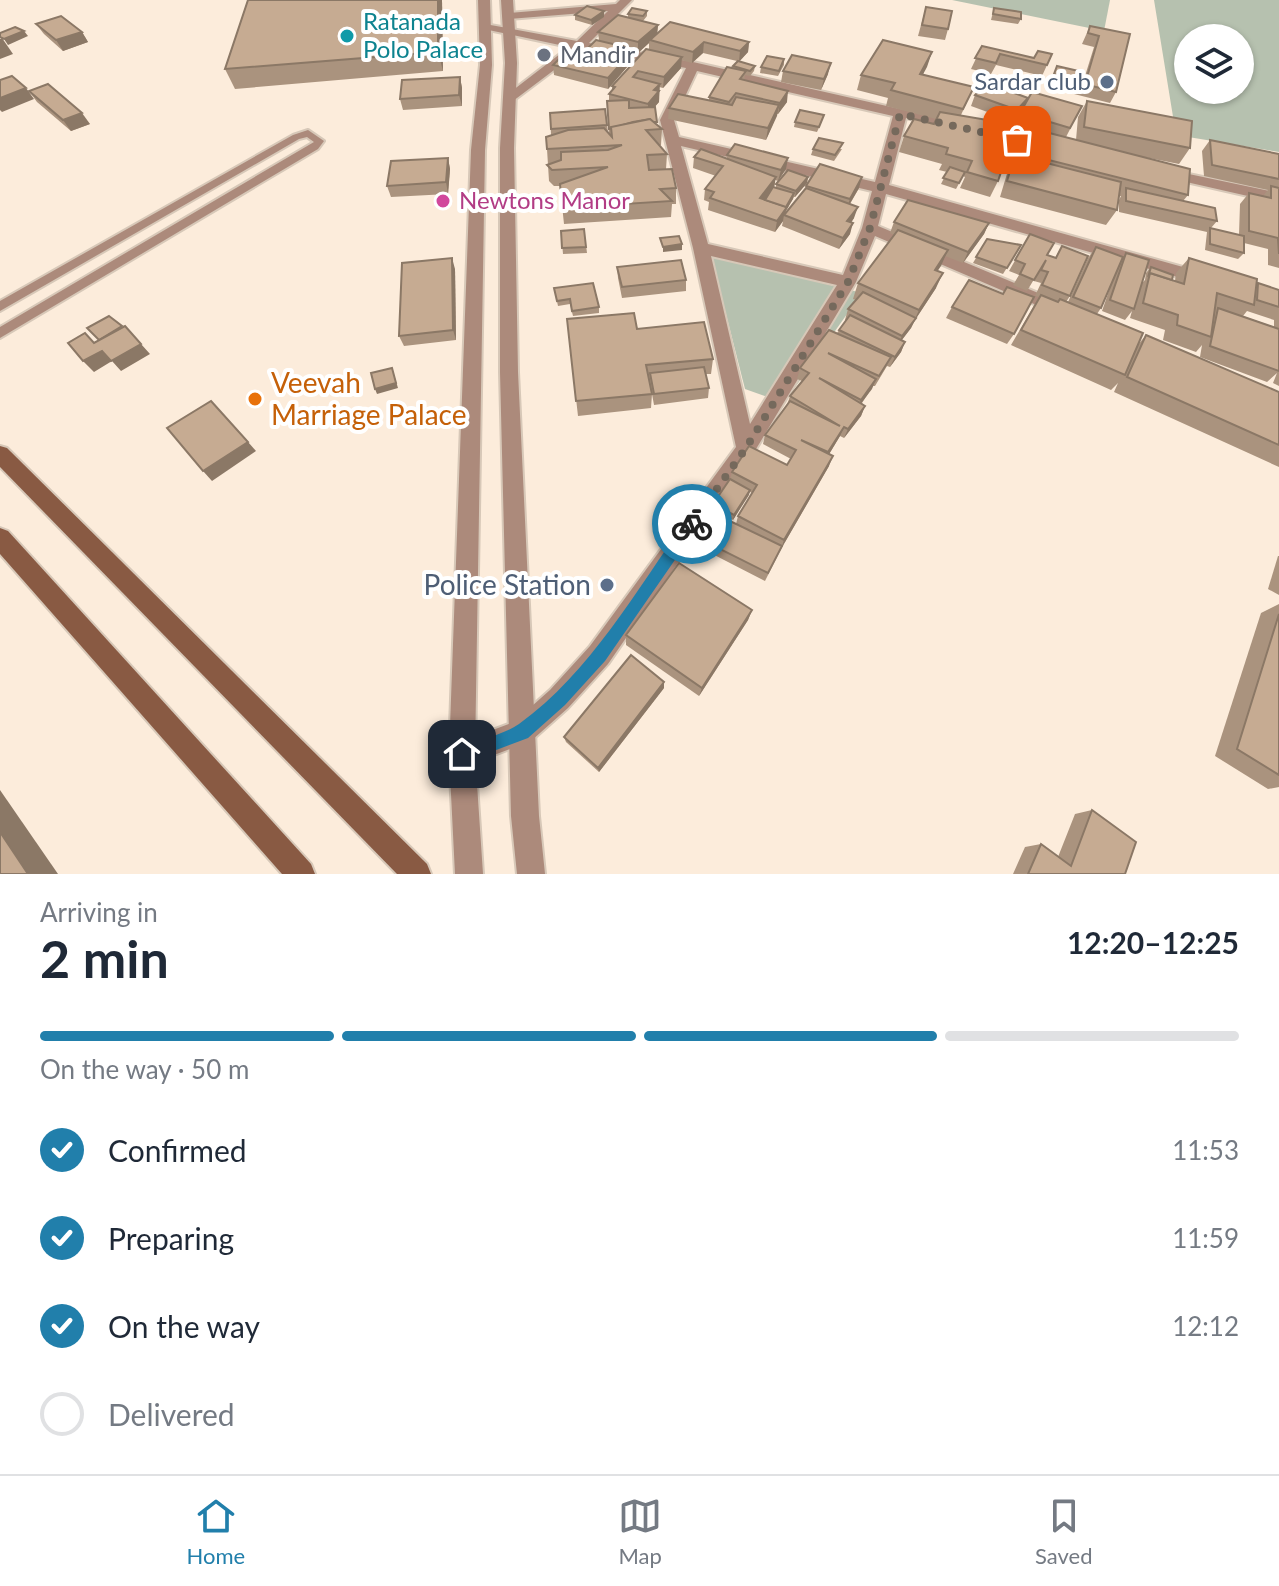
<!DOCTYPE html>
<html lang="en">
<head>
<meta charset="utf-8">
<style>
	:root { --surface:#fff; --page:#f2f2f3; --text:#1f2937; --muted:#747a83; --line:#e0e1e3; --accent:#217fab }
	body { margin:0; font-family:Lato,sans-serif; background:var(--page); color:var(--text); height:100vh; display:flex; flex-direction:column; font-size:30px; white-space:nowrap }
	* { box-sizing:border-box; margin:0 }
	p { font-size:26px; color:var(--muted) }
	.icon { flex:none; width:44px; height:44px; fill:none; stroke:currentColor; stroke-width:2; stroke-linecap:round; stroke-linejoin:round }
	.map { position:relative; height:874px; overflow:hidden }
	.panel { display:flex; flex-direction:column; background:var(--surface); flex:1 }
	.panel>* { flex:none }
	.tools { position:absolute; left:1174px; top:24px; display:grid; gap:16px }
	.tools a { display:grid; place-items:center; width:80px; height:80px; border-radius:50%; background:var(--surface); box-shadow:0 2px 6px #0004; font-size:40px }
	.pin { position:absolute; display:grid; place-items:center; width:68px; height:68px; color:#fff; margin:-34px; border-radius:16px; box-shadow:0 4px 12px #0006 }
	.courier { position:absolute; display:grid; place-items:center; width:80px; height:80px; margin:-40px; border:6px solid #217fab; border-radius:50%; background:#fff; color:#222; box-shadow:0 2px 10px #0007 }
	.head em { font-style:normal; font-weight:700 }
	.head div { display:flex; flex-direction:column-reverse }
	.head { display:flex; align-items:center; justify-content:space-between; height:136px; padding:0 40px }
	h1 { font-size:52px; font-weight:700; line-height:60px }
	.bar { display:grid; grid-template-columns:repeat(4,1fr); gap:12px 8px; align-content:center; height:96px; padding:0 40px }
	.bar i { height:10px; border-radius:6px; background:var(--line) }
	.bar .current { background:var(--accent) }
	.bar p { grid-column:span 4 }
	ol { padding:0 40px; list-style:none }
	li { display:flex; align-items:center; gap:24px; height:88px }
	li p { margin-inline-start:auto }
	li .icon { padding:8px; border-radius:50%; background:var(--accent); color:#fff; stroke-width:4 }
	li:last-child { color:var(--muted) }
	li i { width:44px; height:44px; border:4px solid var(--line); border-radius:50% }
	.menu { display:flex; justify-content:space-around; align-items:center; height:112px; border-top:2px solid var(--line); background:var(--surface); font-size:22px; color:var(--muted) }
	.menu a { display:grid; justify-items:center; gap:4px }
	.menu .current { color:var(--accent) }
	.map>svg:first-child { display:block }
	.green { fill:#b6c1af; fill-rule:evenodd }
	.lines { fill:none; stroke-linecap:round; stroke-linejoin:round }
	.service-casing { stroke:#d7c8b8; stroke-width:4 }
	.minor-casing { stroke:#d7c8b8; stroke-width:4 }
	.tertiary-casing { stroke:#d7c8b8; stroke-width:4 }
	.secondary-casing { stroke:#d7c8b8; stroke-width:4 }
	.service { fill:#ac8a7b; fill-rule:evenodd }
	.minor { fill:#ac8a7b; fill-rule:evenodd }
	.tertiary { fill:#ac8a7b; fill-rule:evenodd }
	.secondary { fill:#895a43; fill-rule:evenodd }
	.wall { fill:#aa937e; fill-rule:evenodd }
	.shaded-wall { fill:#8b7866 }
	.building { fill:#c6ab92; stroke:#8b7866; stroke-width:2 }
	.route { fill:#217fab }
	.done { stroke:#75695c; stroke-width:8; stroke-dasharray:0 14.4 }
	.culture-dot { fill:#0f9aa8; stroke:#fff; stroke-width:3 }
	.worship-dot { fill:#6b7280; stroke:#fff; stroke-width:3 }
	.service-dot { fill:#5c6f8a; stroke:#fff; stroke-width:3 }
	.hotel-dot { fill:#d1479c; stroke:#fff; stroke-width:3 }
	.food-dot { fill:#e8710a; stroke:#fff; stroke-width:3 }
	.labels { text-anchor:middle; stroke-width:8; stroke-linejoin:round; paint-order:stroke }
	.far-culture-label { font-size:24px; fill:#0d838f; stroke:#fff; text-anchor:start }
	.far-worship-label { font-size:24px; fill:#5b616d; stroke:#fff; text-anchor:start }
	.far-service-label { font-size:24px; fill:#4e5e75; stroke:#fff; text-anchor:end }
	.far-hotel-label { font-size:24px; fill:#b23c85; stroke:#fff; text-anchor:start }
	.food-label { font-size:28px; fill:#c56008; stroke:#fff; text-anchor:start }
	.service-label { font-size:28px; fill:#4e5e75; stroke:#fff; text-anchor:end }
</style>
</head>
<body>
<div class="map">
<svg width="1279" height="874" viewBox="0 0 1279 874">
	<rect width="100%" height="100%" fill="#fcecdb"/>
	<!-- green -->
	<g class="green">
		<path d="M952 0H1110L1104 31Z"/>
		<path d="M1154 0H1279V152L1176 135ZM1188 38H1240V90H1188Z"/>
		<path d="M711 255 862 293 784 403 745 389Z"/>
	</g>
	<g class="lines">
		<defs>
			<path id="service" d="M308 130 324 141 318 149 0 338V327L314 142 307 137 299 139 0 311V301L293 135Z"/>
			<g id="minor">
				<path d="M620 0H632L589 43 693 62 1045 142V148L1040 149 906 118 889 185 1208 274 1210 278 1202 284 886 194 878 226 1067 305 1070 309 1067 313H1055L875 236 856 282 753 454 608 664 568 708 531 741 462 767 453 763 449 754 453 745 514 722 550 690 590 646 736 447 693 248 660 120 686 68 582 49 509 104 504 103V97L569 47 479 28 485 24 577 41 608 11 509 19 503 16 509 13 616 4ZM697 71 893 116 875 182 679 137 674 120ZM681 146 872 191 862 228 843 275 708 244ZM711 256 837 285 750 424Z"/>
				<path d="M1165 169 1279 193V203L1160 176 1158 173Z"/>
			</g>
			<g id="tertiary">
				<path d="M478 0H490L492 65 485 150 475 754 483 874H455L449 754 471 150 480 65Z"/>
				<path d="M501 0H513L517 63 514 148 518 372 539 816 545 874H517L511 816 500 372V148L505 63Z"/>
			</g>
			<g id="secondary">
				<path d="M0 446 7 448 427 864 431 874H397L0 467Z"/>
				<path d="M0 528 8 531 311 864 315 874H282L0 554Z"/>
			</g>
		</defs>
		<!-- service casing -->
		<use href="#service" class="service-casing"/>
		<!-- minor casing -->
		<use href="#minor" class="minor-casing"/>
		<!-- tertiary casing -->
		<use href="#tertiary" class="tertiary-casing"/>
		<!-- secondary casing -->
		<use href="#secondary" class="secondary-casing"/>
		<!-- service -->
		<use href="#service" class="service"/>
		<!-- minor -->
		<use href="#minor" class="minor"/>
		<!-- tertiary -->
		<use href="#tertiary" class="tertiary"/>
		<!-- secondary -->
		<use href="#secondary" class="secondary"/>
	</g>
	<!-- wall -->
	<g class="wall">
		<path d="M442 0 443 71 235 89 225 69Z"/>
		<path d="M926 7 948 29 945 40 918 36Z"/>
		<path d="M994 8 1021 19 1018 24 991 20Z"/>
		<path d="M604 11V17L592 25 575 20V15Z"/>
		<path d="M647 11V16L643 21 658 25 657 33 749 42 748 52 739 61 755 66 754 71 750 76 745 75 744 80 787 102 778 114H777L766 140 668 119 669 108 709 100V97L737 61 703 53 692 63 681 60V68L663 88 659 87V102L654 107 656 125 662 129 661 145H659L667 154 666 169 676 188V204H672L671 217 564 224 560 186H554L549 181 547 149 551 135 550 113 607 125 608 132 609 134 607 101H609V94L612 90V86L649 49V43L638 53 634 52V59L608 89 554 75 553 65 577 59 599 40 598 32 628 18V14Z"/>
		<path d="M36 24 82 32 88 42 63 51 44 34Z"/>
		<path d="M1090 26 1130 34 1116 92 1110 103 1074 94 1077 85 1052 80 1057 66 1085 76 1094 47 1082 44Z"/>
		<path d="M982 46 1034 58 1052 54 1042 76 996 65 991 74 971 69Z"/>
		<path d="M932 52 923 74 967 102 961 115 998 181 990 197 960 188 965 177 963 176 956 189 941 184 947 172 939 170 942 164 899 152 904 136 934 124 936 119 886 106 888 98 857 90 861 75Z"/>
		<path d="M784 59V65L778 76 760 73 761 67Z"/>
		<path d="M783 71 828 74 821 90 781 82Z"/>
		<path d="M460 77 462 88V106L403 110 400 99Z"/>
		<path d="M29 91 90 124 71 131 37 102Z"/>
		<path d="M975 95 1028 98 1082 106 1066 137 1076 140 1078 117 1087 101 1190 148 1179 164 1134 155 1188 195 1183 201 1217 221 1211 228 1239 235 1240 204 1249 193 1263 196 1268 190 1204 176 1202 151 1210 140 1279 154V268L1268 265V249L1244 243V253L1238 259 1205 250 1207 232 1119 212V200L1121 196H1119L1117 210 1106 225 1000 197 1009 167 1006 166 1014 142 1021 126 1014 124 1021 111 1012 121 971 106Z"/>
		<path d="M822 121 817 132 794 127 795 122Z"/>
		<path d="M813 149H842L834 161 811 155Z"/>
		<path d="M727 155 786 169 778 181 775 180 774 187 776 188V184L808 177 807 183 795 197H794L785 213 806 189V186L859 188 850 204 854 218 851 223 850 234 839 249 782 226 783 221 775 232 708 210 709 202 704 200 705 189 716 176 693 168 694 157 727 159Z"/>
		<path d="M448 158 450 169 448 194 391 197 387 186Z"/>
		<path d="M894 222 989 223 984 234 963 263 945 256 937 271 936 288 915 320 911 328 902 340 905 342 901 352 890 367 887 366 875 386H873L862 403 865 406 861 416 844 438 840 436 829 454V466L781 549 765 581 691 543 692 535 736 524 738 516 752 493 750 492 733 520 712 509 713 504 730 480 732 472 787 465 791 459 763 444 765 435 787 405 790 396 802 381 797 379 800 368 837 333 846 321 845 320 848 309 856 300 853 299 858 283 894 235 890 233Z"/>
		<path d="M584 229 587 253 563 254 561 231Z"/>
		<path d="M1030 234 1047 255 1055 258 1062 246 1070 296 1066 302H1068L1088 258 1096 247 1123 257 1126 253 1141 284 1145 280 1146 273 1151 267 1175 281 1176 273 1189 258 1256 285 1258 283 1279 290V386L1273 383 1277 373 1267 382 1200 357 1202 345 1196 352 1163 340 1165 330 1130 318 1132 311 1125 320 1102 311 1110 288 1101 308 1097 314 1137 346 1146 335 1279 392V467L1114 392 1118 383 1111 390 1011 345 1039 297 1035 296 1041 283 1034 281 1039 271 1027 291 1013 285 1019 275 1009 271ZM1247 311 1274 320V327L1243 316Z"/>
		<path d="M987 239 1021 245 1003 274 973 263Z"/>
		<path d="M617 267 686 280V291L622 298 618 278Z"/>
		<path d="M455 269 456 340 404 346 399 336Z"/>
		<path d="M554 288 599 307V313L573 316 570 304 558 306Z"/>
		<path d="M1003 294 1014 334 1007 344 946 318 952 307Z"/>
		<path d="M567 319 637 329 713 359 711 374H706L709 388 708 398 654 405 652 394 651 408 578 416Z"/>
		<path d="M1278 556H1279V595L1268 589Z"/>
		<path d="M1279 604V787L1268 789 1215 756 1261 613Z"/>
		<path d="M752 610 748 620 699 696 626 645V635Z"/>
		<path d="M664 688 599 772 566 742 564 737Z"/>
		<path d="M1092 810 1125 874H1013L1025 847 1041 844 1058 857 1075 814Z"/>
	</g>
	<!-- shaded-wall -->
	<g class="shaded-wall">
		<path d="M438 0H442L443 71 438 52Z"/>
		<path d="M604 11V17L592 25 591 20Z"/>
		<path d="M658 25 657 36 650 40 649 43 638 53V42Z"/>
		<path d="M24 31 28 36 8 45 4 39Z"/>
		<path d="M82 32 88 42 63 51 56 40Z"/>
		<path d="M2 38 13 54 0 59V39Z"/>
		<path d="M704 42 703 53 692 63 693 52Z"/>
		<path d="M749 42 748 52 739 62 740 51Z"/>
		<path d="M634 49V59L608 89V78Z"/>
		<path d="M932 52 927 67 915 89 920 74Z"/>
		<path d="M682 57 681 68 663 88 664 77Z"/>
		<path d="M831 63 828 74 821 90 824 79Z"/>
		<path d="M460 77 462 88V106L459 95Z"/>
		<path d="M660 84 659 102 648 115V104L654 90Z"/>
		<path d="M26 88 34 99 2 112 0 110V98Z"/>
		<path d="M788 91 787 102 778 114 780 103Z"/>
		<path d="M1028 98 1023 109 1012 121 1017 110Z"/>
		<path d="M779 105 777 116 766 140 768 128Z"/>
		<path d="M82 113 90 124 71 131 63 120Z"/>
		<path d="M448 158 450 169 448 194 446 182Z"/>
		<path d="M788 158 786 169 778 181 781 170Z"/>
		<path d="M776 177 774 188 758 210 760 198Z"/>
		<path d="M808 177 807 183 795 197 796 191Z"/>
		<path d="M862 177 859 188 846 210 850 199Z"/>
		<path d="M794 193 793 199 786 210 785 215H784L783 221 775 232 777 221Z"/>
		<path d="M858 207 854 218 844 232 847 221Z"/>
		<path d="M853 223 850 234 839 249 843 238Z"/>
		<path d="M989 223 984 234 963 263 968 252Z"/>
		<path d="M682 244V250L663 252V247Z"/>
		<path d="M948 250 941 266 928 285 935 270Z"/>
		<path d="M452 258 455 269 456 340 453 330Z"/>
		<path d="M943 273 936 288 915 320 911 328 897 346 902 336 914 321 919 310Z"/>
		<path d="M905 342 901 352 890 367 895 357Z"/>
		<path d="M141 344 150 354 121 371 112 361 94 372 83 361 102 351Z"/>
		<path d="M392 368 398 388 377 394 375 389Z"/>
		<path d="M876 379 872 389 856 410 861 400Z"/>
		<path d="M865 406 861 416 844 438 848 429Z"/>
		<path d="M844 427 840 436 825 461 828 452Z"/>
		<path d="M248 442 256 451 212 481 203 471Z"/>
		<path d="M833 456 829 466 781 549 784 540Z"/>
		<path d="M750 490 749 495 733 520 734 515Z"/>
		<path d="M752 610 748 620 699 696 702 688Z"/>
		<path d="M664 682V688L599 772 598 768Z"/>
		<path d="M0 790 58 874H28L0 832Z"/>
	</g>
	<!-- building -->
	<g class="building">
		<path d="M248 0H438V52L225 69Z"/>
		<path d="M587 6 604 11 591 20 575 15Z"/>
		<path d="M926 7 952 11 948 29 922 25Z"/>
		<path d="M632 8 647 11 643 16 628 14Z"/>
		<path d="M994 8 1021 12V19L993 14Z"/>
		<path d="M618 15 658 25 638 42 598 32Z"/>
		<path d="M61 16 82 32 56 40 36 24Z"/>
		<path d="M670 22 749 42 740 51 704 42 693 52 650 40Z"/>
		<path d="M1090 26 1130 34 1116 92 1080 83 1082 75 1087 77 1099 36 1088 33Z"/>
		<path d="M15 27 24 31 4 39 0 37V33Z"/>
		<path d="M596 40 634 49 608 78 553 65 563 55 577 59Z"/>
		<path d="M883 40 932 52 920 74 974 87 963 109 891 90 895 83 861 75Z"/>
		<path d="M982 46 1034 58 1038 51 1052 54 1047 65 1000 54 996 63 975 58Z"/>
		<path d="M646 49 682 57 664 77 638 71 633 77 660 84 654 90 659 91 648 104 609 94 615 87 612 86Z"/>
		<path d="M792 55 831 63 824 79 783 71Z"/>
		<path d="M767 56 784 59 779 71 761 67Z"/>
		<path d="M738 61 755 66 750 71 733 66Z"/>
		<path d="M1057 66 1083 72 1081 80 1082 75 1080 80 1054 74Z"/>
		<path d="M727 67 746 71 740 79 788 91 780 103 736 93 729 102 709 97Z"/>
		<path d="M12 76 26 88 0 98V80Z"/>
		<path d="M460 77 459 95 400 99 402 80Z"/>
		<path d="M987 83 1028 98 1017 110 975 95Z"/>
		<path d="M48 84 82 113 63 120 29 91Z"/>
		<path d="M1032 92 1082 106 1070 128 1020 113Z"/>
		<path d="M678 94 732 105 736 97 779 105 768 128 669 108Z"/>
		<path d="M629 100V108L655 107 657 122H653L650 119 633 122 609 129 607 101Z"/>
		<path d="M1087 101 1192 121 1190 148 1084 127Z"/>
		<path d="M605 109 607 125 551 129 550 113Z"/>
		<path d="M800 110 824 115 819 127 795 122Z"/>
		<path d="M940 112 1017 125 998 181 967 172 972 161 946 154 948 148 904 136 914 119 934 124Z"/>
		<path d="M650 119 662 129 646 130 667 154 647 155 649 170 672 169 676 188 660 189 672 201 562 208 560 184 608 167 552 170 547 165 561 160V152L608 150 622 145 547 149 546 137 568 130 604 128 612 137 611 127Z"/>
		<path d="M1022 126 1190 169 1188 195 1013 151Z"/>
		<path d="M819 138 843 143 835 155 813 149Z"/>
		<path d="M1210 140 1279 154V179L1212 165Z"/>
		<path d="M735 144 788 158 781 170 727 155Z"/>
		<path d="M701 149 776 177 760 198 787 207 777 221 710 198 714 192 705 189 723 166 694 157Z"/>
		<path d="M1015 155 1121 182 1117 210 1007 181Z"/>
		<path d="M448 158 446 182 387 186 391 161Z"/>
		<path d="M820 164 862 177 850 199 806 186Z"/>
		<path d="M950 167 965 172 959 183 943 178Z"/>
		<path d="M788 170 808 177 796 191 776 184Z"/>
		<path d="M1271 186 1279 188V254L1278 238 1249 231V193L1271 198Z"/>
		<path d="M773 187 794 193 786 207 765 200Z"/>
		<path d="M806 188 858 207 847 221 853 223 843 238 784 215Z"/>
		<path d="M1126 188 1215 208 1217 221 1126 201Z"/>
		<path d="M908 200 989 223 968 252 894 222Z"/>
		<path d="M1210 228 1244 236V253L1210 244Z"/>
		<path d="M584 229 586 247 562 248 561 231Z"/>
		<path d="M898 230 948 250 935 270 943 273 919 310 858 283Z"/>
		<path d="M1030 234 1054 243 1047 255 1056 258 1062 246 1088 256 1070 296 1042 285 1048 272 1041 270 1046 260 1034 280 1020 274 1025 264 1015 260Z"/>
		<path d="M679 236 682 244 663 247 660 238Z"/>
		<path d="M987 239 1021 245 1007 268 976 257Z"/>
		<path d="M1096 247 1123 257 1101 308 1073 297Z"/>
		<path d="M1126 253 1149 260 1134 309 1110 300Z"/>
		<path d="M452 258 453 330 399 336 402 263Z"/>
		<path d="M1189 258 1257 279 1254 305 1217 293 1211 337 1177 325 1178 315 1143 303 1150 273 1184 284Z"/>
		<path d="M681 260 686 280 622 287 617 267Z"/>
		<path d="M1151 267 1173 275 1172 280 1150 273 1149 274Z"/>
		<path d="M969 280 1003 294 1007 287 1034 297 1014 334 952 307Z"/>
		<path d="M593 283 599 307 572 311 570 299 557 301 554 288Z"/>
		<path d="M1258 283 1279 290V307L1257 300Z"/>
		<path d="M863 292 916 318 902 336 848 309Z"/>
		<path d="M1041 295 1058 302 1060 299 1143 333 1125 375 1021 330Z"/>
		<path d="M1218 308 1279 329V371L1210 346Z"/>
		<path d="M634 313 637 329 704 322 713 359 646 365 652 394 576 401 567 319Z"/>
		<path d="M850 315 905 342 895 357 839 330Z"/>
		<path d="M109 316 122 326 99 340 87 328Z"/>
		<path d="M125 326 141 344 111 361 102 351 83 361 68 343 85 333 94 343Z"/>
		<path d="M829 330 891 357 879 376 828 353 876 379 861 400 819 378 865 406 848 429 844 427 828 452 801 440 833 456 784 540 738 516 757 485 732 472 749 446 787 465 796 450 765 435 790 401 840 426 790 396 809 373 800 368Z"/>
		<path d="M1146 335 1279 392V445L1127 377Z"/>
		<path d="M704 367 709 388 654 394 650 373Z"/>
		<path d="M392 368 396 383 375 389 371 373Z"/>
		<path d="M211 401 248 442 203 471 167 428Z"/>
		<path d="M730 479 750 490 734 515 713 504Z"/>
		<path d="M707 510 782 546 768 573 692 535Z"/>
		<path d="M679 563 752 610 702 688 626 635Z"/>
		<path d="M1279 614V775L1237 749Z"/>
		<path d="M631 655 664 682 598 768 564 737Z"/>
		<path d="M1092 810 1136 842 1125 874H1028L1041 844 1071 866Z"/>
		<path d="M0 832 28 874H0Z"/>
	</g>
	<!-- route -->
	<path class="route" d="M692 517 697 519V528L605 661 565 705 528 738 462 763 456 760V748C475 740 502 736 519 724 590 673 637 589 687 519Z"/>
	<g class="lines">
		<!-- done -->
		<path class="done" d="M692 524 746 448 848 282 870 228 900 114 1017 140"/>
	</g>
	<!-- markers -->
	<circle class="culture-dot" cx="347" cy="36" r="8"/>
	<circle class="worship-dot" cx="544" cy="55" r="8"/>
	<g class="service-dot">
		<circle cx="1107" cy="82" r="8"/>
		<circle cx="607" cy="585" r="8"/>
	</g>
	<circle class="hotel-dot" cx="443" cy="201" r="8"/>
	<circle class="food-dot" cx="255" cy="399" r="8"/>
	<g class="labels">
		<!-- far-culture labels -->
		<g class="far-culture-label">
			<text x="363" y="30">Ratanada<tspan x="363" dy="28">Polo Palace</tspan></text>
		</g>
		<!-- far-worship labels -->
		<g class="far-worship-label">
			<text x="560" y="63">Mandir</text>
		</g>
		<!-- far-service labels -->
		<g class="far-service-label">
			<text x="1091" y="90">Sardar club</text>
		</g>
		<!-- far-hotel labels -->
		<g class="far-hotel-label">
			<text x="459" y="209">Newtons Manor</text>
		</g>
		<!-- food labels -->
		<g class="food-label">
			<text x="271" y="393">Veevah<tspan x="271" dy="32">Marriage Palace</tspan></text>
		</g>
		<!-- service labels -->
		<g class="service-label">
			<text x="591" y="595">Police Station</text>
		</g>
	</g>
</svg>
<div class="tools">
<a><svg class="icon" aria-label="layers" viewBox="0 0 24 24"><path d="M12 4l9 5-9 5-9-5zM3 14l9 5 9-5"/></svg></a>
</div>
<div class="pin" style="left:1017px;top:140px;background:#ea580c"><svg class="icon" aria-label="bag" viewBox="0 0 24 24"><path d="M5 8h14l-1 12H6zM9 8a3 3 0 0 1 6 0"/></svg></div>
<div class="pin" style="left:462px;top:754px;background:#1f2937"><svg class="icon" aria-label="home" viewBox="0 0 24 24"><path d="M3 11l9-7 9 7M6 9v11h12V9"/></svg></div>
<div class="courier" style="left:692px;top:524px"><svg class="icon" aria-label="bike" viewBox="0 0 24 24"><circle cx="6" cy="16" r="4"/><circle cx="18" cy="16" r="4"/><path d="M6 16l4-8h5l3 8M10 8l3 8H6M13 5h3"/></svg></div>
</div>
<section class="panel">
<div class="head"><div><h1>2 min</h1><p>Arriving in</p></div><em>12:20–12:25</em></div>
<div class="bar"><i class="current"></i><i class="current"></i><i class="current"></i><i></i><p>On the way · 50 m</p></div>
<ol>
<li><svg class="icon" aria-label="check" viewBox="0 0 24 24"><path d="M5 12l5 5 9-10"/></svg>Confirmed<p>11:53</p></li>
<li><svg class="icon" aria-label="check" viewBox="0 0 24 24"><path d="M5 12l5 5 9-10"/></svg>Preparing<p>11:59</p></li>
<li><svg class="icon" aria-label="check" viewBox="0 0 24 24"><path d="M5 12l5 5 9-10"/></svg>On the way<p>12:12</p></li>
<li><i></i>Delivered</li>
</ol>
</section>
<nav class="menu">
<a class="current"><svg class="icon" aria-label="home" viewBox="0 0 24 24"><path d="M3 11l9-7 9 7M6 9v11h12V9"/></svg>Home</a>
<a><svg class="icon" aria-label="map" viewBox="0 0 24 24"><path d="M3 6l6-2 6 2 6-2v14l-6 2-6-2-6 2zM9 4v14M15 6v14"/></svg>Map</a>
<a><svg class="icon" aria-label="saved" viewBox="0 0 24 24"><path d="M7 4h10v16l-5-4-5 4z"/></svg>Saved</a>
</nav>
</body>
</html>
